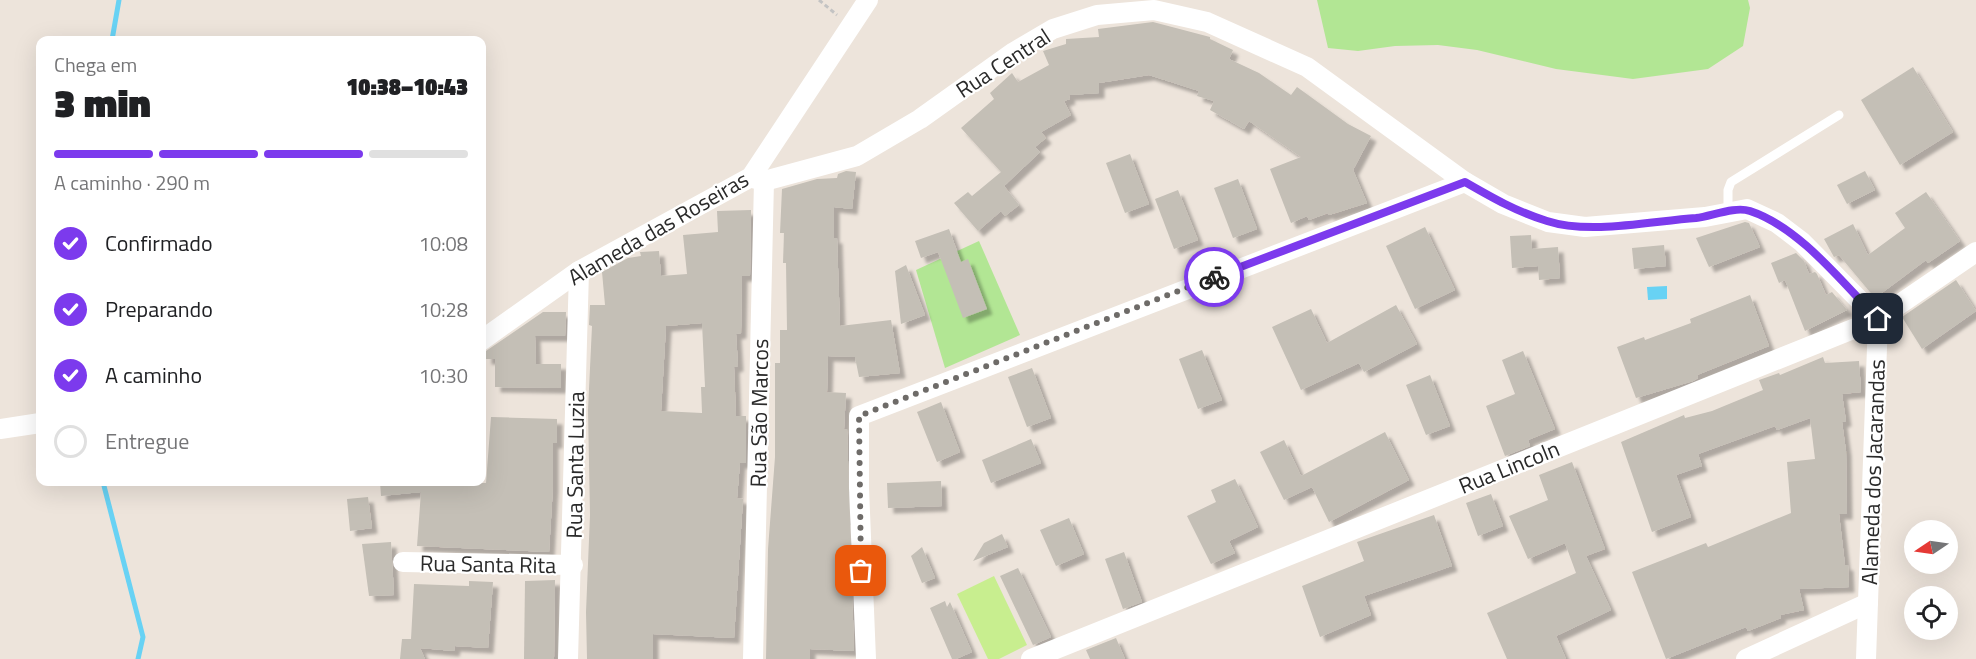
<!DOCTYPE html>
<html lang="pt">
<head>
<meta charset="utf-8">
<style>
	:root { --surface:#fff; --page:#f2f2f2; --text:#202124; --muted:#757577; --line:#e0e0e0; --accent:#7c3aed }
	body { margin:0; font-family:"Titillium Web",sans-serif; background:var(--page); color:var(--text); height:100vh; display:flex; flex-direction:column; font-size:22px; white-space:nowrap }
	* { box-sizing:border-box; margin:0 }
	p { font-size:20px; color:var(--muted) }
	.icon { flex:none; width:33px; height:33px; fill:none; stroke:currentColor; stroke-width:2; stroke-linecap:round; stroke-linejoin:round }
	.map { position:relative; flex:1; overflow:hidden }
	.sheet { position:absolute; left:36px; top:36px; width:450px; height:450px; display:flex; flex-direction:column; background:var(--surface); border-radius:12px; box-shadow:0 6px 24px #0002 }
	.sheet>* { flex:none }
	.needle { width:39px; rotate:257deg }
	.fabs { position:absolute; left:1904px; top:520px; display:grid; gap:12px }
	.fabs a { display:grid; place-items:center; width:54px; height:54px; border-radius:50%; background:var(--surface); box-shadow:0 6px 24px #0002; font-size:30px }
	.pin { position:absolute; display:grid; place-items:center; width:51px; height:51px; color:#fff; margin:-26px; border-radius:12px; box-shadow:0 3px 9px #0006 }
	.courier { position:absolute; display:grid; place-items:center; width:60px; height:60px; margin:-30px; border:4px solid #7c3aed; border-radius:50%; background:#fff; color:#222; box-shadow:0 2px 8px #0007 }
	.headline em { font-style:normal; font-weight:800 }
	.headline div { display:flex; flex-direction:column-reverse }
	.headline { display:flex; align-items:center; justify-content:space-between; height:102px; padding:0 18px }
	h1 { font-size:39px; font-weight:800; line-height:45px }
	.bar { display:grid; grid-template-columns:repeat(4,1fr); gap:9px 6px; align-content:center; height:72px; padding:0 18px }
	.bar i { height:8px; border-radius:4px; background:var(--line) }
	.bar .current { background:var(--accent) }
	.bar p { grid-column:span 4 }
	ol { padding:0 18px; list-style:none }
	li { display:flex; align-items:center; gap:18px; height:66px }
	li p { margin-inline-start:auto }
	li .icon { padding:6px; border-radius:50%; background:var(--accent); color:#fff; stroke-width:4 }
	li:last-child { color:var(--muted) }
	li i { width:33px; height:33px; border:3px solid var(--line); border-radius:50% }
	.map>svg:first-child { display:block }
	.green { fill:#b2e694 }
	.pitch { fill:#c8ee8f }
	.water { fill:#68d2f4 }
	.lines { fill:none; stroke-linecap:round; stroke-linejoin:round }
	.stream { stroke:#68d2f4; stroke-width:5 }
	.building { fill:#c4bfb6; fill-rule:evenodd; filter:url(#shadow) }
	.path { stroke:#c3c3c3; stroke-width:3; stroke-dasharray:4.5 3; stroke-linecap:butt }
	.service { stroke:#fff; stroke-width:9 }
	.minor { stroke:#fff; stroke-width:20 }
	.done { stroke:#6e6b68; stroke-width:6; stroke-dasharray:0 10.8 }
	.route { stroke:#7c3aed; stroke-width:8 }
	.labels { text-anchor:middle; stroke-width:4.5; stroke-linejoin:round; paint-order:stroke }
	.street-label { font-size:22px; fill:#2a2a2a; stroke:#fff }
</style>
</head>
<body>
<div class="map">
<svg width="1976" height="659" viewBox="0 0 1976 659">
	<defs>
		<filter id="shadow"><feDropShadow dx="5.5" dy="5.5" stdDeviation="1.5" flood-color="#0004"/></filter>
	</defs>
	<rect width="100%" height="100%" fill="#ede4db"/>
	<!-- green -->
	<g class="green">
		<path d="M1317 0H1748L1750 8 1743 46 1708 69 1633 79 1556 69 1477 50 1438 45 1395 46 1358 51 1328 48Z"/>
		<path d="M979 241 1020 335 945 368 916 270Z"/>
	</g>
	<!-- pitch -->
	<path class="pitch" d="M994 576 1027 645 999 659H988L957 594Z"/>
	<!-- water -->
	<path class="water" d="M1667 286V299L1648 300 1647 287Z"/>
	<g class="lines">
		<!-- stream -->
		<g class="stream">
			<path d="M112 40 119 0"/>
			<path d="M103 482 143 637 138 659"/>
		</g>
	</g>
	<!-- building -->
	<g class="building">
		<path d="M1153 22 1210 37V39L1233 50 1229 59 1259 73 1291 95 1297 87 1348 124 1371 136 1353 170 1367 203 1329 215 1328 213 1309 220 1307 216 1291 223 1270 169 1301 157 1249 121 1244 129 1210 110 1214 101 1197 96 1199 91 1149 75 1099 83V93L1069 95 1070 99 1064 101 1071 115 1041 132 1046 138 1035 147 1040 152 1004 186 1019 205 1005 216 1001 211 978 231 954 203 968 192 972 196 1001 172 961 128 994 99 990 93 1012 73 1018 82 1049 65 1043 51 1066 44V39L1099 37 1098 29Z"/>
		<path d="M1913 67 1953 132 1900 165 1861 100Z"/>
		<path d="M1130 154 1149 204 1125 213 1106 163Z"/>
		<path d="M846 171 856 172 852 209 834 207V238H837L840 326 891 320 900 373 859 377 855 357 828 356 827 392 846 393 844 429H847L854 651 810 649V659H766L768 549 775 457V363H780V330H787L786 263H783L784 233H780L782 189 817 179 837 178 838 174Z"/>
		<path d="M1865 171 1875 190 1847 204 1837 185Z"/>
		<path d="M1238 179 1257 229 1233 238 1214 188Z"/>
		<path d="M1178 190 1198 240 1174 249 1155 199Z"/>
		<path d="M1926 192 1960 241 1928 263 1926 260 1875 298 1839 255 1834 257 1824 239 1853 224 1868 255 1905 228 1895 213Z"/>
		<path d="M751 210 750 276H742L741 333 736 334 738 366 734 367 736 416H746V463H740L737 498 743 499 734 638 653 634V659H587L586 612 590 515 588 410 592 326 589 325 590 305H605L602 272 628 258 641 256 640 252 659 251 661 276 687 274 683 235 718 232 717 211ZM702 323 705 387H701L702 413 661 411 666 326Z"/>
		<path d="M1745 222 1749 223 1760 247 1709 267 1696 238Z"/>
		<path d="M1425 227 1455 290 1415 309 1386 246Z"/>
		<path d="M949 229 961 262 968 259 987 309 963 318 938 252 921 258 915 241Z"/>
		<path d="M1531 235 1532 249 1558 247 1560 278 1539 280 1538 266 1512 268 1510 236Z"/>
		<path d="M1664 245 1666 266 1634 269 1632 248Z"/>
		<path d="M1796 253 1804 261 1809 274 1815 272 1817 274 1826 295 1832 292 1847 310 1805 331 1785 280 1779 283 1771 263Z"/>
		<path d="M906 265 925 315 901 324 895 271Z"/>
		<path d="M1956 280 1976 311 1922 349 1902 317Z"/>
		<path d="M1750 295 1769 346 1697 375 1698 378 1693 381 1636 398 1617 347 1644 337 1645 340 1691 323 1690 319Z"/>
		<path d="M1396 305 1417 344 1364 372 1359 363 1301 390 1272 327 1311 309 1327 343Z"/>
		<path d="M543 312H566L565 336H535L536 364H561V388L495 387V359H486V351Z"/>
		<path d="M1202 350 1222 400 1198 409 1179 359Z"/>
		<path d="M1523 351 1555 429 1528 440 1530 446 1505 456 1486 406 1515 394 1502 360Z"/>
		<path d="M1823 357 1825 363 1859 361 1861 392 1842 394 1846 421 1842 422 1846 451 1847 514H1839L1845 565H1848L1849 587 1799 589 1804 610 1780 615 1781 618 1748 631 1746 627 1666 659 1632 572 1706 543 1708 547 1791 513 1787 462 1815 459 1810 418 1777 430 1775 426 1698 454 1702 466 1676 475 1691 517 1652 532 1621 442 1684 415 1685 418 1712 411 1763 390 1759 380 1779 373 1780 375Z"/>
		<path d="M1032 368 1051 418 1027 427 1008 377Z"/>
		<path d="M1430 375 1450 426 1426 435 1406 385Z"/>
		<path d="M941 402 960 452 937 462 917 412Z"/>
		<path d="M491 417 557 419V443H553V486L549 552 417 546 421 492 381 496 380 482 486 483Z"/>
		<path d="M1385 432 1409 480 1329 522 1312 487 1284 500 1260 452 1284 440 1301 476Z"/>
		<path d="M1031 439 1041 463 991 483 982 460Z"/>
		<path d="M1572 462 1605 549 1586 556 1611 610 1556 636 1566 659H1507L1487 613 1576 573 1565 543 1528 559 1509 516 1548 500 1539 475Z"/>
		<path d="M1235 479 1258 527 1229 541 1235 553 1211 564 1187 516 1216 502 1211 490Z"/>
		<path d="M941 481 942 506 888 508 887 483Z"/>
		<path d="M1491 494 1503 526 1478 536 1466 503Z"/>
		<path d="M368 497 372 528 350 531 347 499Z"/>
		<path d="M1434 515 1452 566 1364 596 1371 615 1320 637 1302 586 1364 561 1357 542Z"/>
		<path d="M1069 518 1084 554 1056 566 1040 530Z"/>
		<path d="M1002 534 1008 547 973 561 984 543Z"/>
		<path d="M391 542 394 595 369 596 362 544Z"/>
		<path d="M922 547 935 578 922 583 911 556Z"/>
		<path d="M1124 552 1142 602 1123 609 1105 559Z"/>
		<path d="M1018 568 1051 637 1033 645 1000 576Z"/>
		<path d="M555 580 554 659H524L525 581Z"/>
		<path d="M469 581 493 582 488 648 455 646 454 651 420 648 425 659H400L402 639H411L414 584 469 586Z"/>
		<path d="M945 601 947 607 950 602 972 652 956 659H952L930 608Z"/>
		<path d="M1116 638 1125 659H1090L1086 650Z"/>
	</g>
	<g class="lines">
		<!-- path -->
		<path class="path" d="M819 0 837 15"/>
		<!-- service -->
		<path class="service" d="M1728 212V190L1731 182 1839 115"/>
		<!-- minor -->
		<g class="minor">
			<path d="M764 181 857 156 920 119 1014 52 1053 29 1097 15 1154 10 1207 22 1307 67 1465 182 1503 204 1548 222 1585 227 1705 217 1747 209 1777 223 1802 242 1878 319 1866 659"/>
			<path d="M482 340 579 271 751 177 868 0"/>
			<path d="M0 429 40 423"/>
			<path d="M403 562 573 565"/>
			<path d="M568 659 579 271"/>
			<path d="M753 659 764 181 753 178"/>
			<path d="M866 659 859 488V416L1465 182"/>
			<path d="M1031 659 1878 319 1976 252"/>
			<path d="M1746 659 1868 603"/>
		</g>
	</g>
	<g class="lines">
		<!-- done -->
		<path class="done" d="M861 571 859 416 1214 277"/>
		<!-- route -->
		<path class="route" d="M1214 277 1465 182C1491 197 1517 212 1547 221 1590 235 1652 221 1696 218 1712 216 1735 206 1750 211 1799 227 1842 282 1878 319"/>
	</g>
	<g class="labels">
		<!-- street labels -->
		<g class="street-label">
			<text transform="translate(1003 63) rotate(-33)" y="8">Rua Central</text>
			<text transform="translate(658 228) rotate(-30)" y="8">Alameda das Roseiras</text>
			<text transform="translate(759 413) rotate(-89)" y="8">Rua São Marcos</text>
			<text transform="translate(575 465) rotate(-89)" y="8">Rua Santa Luzia</text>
			<text transform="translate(1509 467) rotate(-22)" y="8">Rua Lincoln</text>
			<text transform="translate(1873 472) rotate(-88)" y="8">Alameda dos Jacarandas</text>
			<text transform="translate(488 564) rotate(1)" y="8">Rua Santa Rita</text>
		</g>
	</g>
</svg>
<div class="fabs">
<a><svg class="needle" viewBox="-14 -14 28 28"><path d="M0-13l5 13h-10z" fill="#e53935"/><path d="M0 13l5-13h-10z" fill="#757577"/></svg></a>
<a><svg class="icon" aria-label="locate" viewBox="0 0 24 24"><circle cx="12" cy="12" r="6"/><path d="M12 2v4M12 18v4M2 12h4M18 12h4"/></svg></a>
</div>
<div class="pin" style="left:861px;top:571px;background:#ea580c"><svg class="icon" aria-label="bag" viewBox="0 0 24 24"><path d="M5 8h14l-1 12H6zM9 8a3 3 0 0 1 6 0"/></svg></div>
<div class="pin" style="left:1878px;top:319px;background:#1f2937"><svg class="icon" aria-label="home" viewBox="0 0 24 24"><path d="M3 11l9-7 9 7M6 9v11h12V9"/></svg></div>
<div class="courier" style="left:1214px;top:277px"><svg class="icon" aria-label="bike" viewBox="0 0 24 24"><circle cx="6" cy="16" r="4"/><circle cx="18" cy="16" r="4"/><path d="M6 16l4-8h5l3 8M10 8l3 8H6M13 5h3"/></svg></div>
<section class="sheet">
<div class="headline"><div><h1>3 min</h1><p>Chega em</p></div><em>10:38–10:43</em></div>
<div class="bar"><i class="current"></i><i class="current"></i><i class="current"></i><i></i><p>A caminho · 290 m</p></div>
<ol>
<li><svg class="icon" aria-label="check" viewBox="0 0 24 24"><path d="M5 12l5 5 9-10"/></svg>Confirmado<p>10:08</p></li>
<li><svg class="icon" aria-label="check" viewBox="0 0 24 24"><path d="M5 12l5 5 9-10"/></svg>Preparando<p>10:28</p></li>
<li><svg class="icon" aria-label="check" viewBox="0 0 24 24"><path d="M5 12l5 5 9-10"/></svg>A caminho<p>10:30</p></li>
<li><i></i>Entregue</li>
</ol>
</section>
</div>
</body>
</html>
